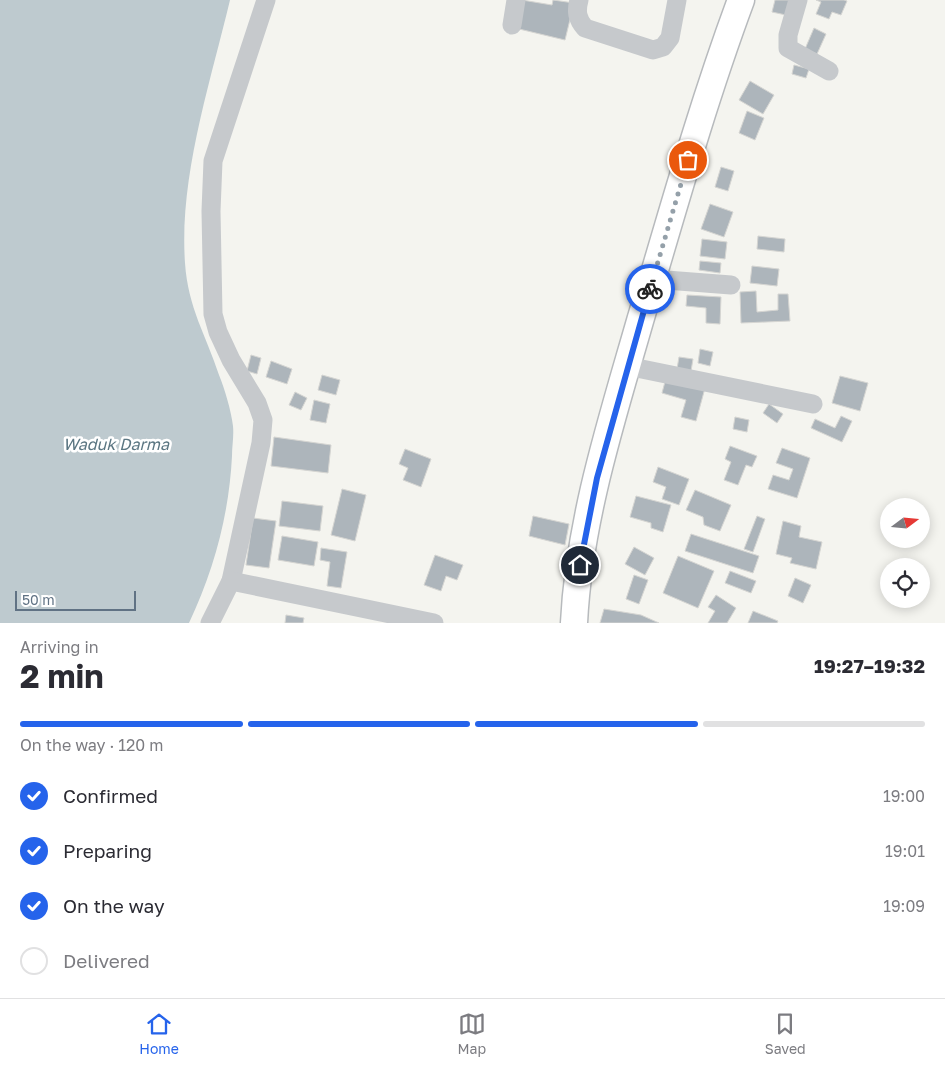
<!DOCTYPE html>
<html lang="en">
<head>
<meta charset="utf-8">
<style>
	:root { --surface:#fff; --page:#f2f2f3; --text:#2b2b33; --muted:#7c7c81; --line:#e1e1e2; --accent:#2563eb }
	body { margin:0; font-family:"Golos Text",sans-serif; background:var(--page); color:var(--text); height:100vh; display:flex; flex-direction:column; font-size:19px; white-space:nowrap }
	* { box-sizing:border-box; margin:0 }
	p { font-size:16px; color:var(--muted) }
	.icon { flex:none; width:28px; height:28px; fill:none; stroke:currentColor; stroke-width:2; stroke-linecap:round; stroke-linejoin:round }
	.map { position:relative; height:623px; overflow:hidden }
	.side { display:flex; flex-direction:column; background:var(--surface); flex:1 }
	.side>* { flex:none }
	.needle { width:32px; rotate:74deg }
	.controls { position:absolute; left:880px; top:498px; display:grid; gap:10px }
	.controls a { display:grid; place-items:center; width:50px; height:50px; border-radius:50%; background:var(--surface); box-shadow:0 2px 12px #0003; font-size:25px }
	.scale { position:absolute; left:15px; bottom:12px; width:121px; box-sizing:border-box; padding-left:5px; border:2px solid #607284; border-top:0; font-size:14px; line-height:18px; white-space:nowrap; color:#607284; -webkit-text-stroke:4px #fff; paint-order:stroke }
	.pin { position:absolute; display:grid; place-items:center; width:42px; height:42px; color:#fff; margin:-21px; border:2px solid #fff; border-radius:50%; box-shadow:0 1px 5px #0007 }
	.courier { position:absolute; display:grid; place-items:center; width:50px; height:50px; margin:-25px; border:4px solid #2563eb; border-radius:50%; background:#fff; color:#222; box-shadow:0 1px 6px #0007 }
	.head em { font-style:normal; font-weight:700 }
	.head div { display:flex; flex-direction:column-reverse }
	.head { display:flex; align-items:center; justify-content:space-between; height:85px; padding:0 20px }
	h1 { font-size:32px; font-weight:700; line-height:38px }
	.bar { display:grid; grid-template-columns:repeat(4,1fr); gap:8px 5px; align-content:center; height:60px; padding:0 20px }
	.bar i { height:6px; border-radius:4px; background:var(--line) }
	.bar .selected { background:var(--accent) }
	.bar p { grid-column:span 4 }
	ol { padding:0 20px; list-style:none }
	li { display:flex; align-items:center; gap:15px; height:55px }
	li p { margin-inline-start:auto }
	li .icon { padding:5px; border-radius:50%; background:var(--accent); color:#fff; stroke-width:4 }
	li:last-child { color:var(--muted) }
	li i { width:28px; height:28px; border:2px solid var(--line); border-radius:50% }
	.tab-bar { display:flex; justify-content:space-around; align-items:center; height:70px; border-top:1px solid var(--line); background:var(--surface); font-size:14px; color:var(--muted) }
	.tab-bar a { display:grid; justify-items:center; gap:2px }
	.tab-bar .selected { color:var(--accent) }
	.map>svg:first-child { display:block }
	.water { fill:#becacf }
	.building { fill:#adb5bb; stroke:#d5d5d2 }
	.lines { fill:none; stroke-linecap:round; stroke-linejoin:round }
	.highway-casing { stroke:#b7babd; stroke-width:29 }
	.minor { stroke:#c6c9cc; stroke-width:19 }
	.highway { stroke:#fff; stroke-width:26 }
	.done { stroke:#94a0a9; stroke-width:5; stroke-dasharray:0 9 }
	.route { stroke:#2563eb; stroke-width:6 }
	.labels { text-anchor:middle; stroke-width:5; stroke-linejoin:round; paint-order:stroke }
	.water-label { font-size:16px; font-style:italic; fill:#5b7682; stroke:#fff }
</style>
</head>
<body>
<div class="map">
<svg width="945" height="623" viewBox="0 0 945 623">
	<rect width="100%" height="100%" fill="#f4f4ef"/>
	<!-- water -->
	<path class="water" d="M0 0H230C210 84 179 177 185 263 188 308 206 335 219 375 225 390 231 410 233 426 234 436 232 446 232 456 229 515 214 570 189 623H0Z"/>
	<!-- building -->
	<g class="building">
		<path d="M522 0 552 5 553 0 574 3 565 40 515 28Z"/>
		<path d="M775 0H790L786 15 772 12Z"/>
		<path d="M816 0H844L847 1 841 15 832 12 829 19 816 14 821 2Z"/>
		<path d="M814 28 826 34 817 54 805 49Z"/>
		<path d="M794 65 809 69 806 78 792 74Z"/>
		<path d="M750 81 774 95 763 114 739 100Z"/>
		<path d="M747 111 764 118 755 140 739 133Z"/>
		<path d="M721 167 734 171 728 191 715 187Z"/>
		<path d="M710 204 733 212 724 237 701 229Z"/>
		<path d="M758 236 785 239 784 252 757 249Z"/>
		<path d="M702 239 727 242 725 259 700 256Z"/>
		<path d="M700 261 721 263 720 273 699 270Z"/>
		<path d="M752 266 779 269 777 286 750 283Z"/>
		<path d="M756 291 757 312 778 310V294H788L790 321 741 323 740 292Z"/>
		<path d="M687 295 721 297 720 324 706 323V308L686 306Z"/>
		<path d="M700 349 713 352 710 366 698 363Z"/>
		<path d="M251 355 261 358 257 374 247 371Z"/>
		<path d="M679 357 693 359 691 371 677 369Z"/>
		<path d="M271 361 292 369 287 384 266 377Z"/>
		<path d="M322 375 340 380 336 395 318 390Z"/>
		<path d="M840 376 868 383 860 411 832 403Z"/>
		<path d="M666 378 705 388 696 421 681 417 686 400 662 393Z"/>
		<path d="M295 392 307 398 301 410 289 405Z"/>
		<path d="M314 400 330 404 326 423 310 420Z"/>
		<path d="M769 404 783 414 777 423 763 413Z"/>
		<path d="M841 416 852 421 842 442 811 428 815 419 835 428Z"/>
		<path d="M735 417 749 420 747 432 733 429Z"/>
		<path d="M274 437 331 445 328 473 271 466Z"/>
		<path d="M730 446 757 456 752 467 746 465 738 485 724 480 731 462 725 459Z"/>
		<path d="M782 448 810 458 797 498 768 489 773 475 789 480 793 469 776 463Z"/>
		<path d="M405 449 431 459 421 487 403 480 408 468 399 464Z"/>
		<path d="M658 467 689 479 679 505 662 499 666 487 653 482Z"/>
		<path d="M342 489 366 495 355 541 331 535Z"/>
		<path d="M695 490 731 505 720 531 704 525 703 517 686 510Z"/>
		<path d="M636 496 671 505 663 532 651 528V523L630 517Z"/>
		<path d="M282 501 323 506 320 531 279 526Z"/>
		<path d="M533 516 569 524 565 545 529 536Z"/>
		<path d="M757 516 765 519 753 552 744 549Z"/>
		<path d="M253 518 276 521 269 568 246 565Z"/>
		<path d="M783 521 801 526 799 537 822 542 816 569 790 563 792 558 776 554Z"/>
		<path d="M691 534 759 556 753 573 685 551Z"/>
		<path d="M282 536 318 542 314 566 278 560Z"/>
		<path d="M634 547 654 558 645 575 625 564Z"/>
		<path d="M321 548 347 552 341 588 327 586 330 562 320 560Z"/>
		<path d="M435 555 463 565 457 580 446 576 441 591 424 585Z"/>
		<path d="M678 556 714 571 698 608 663 593Z"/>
		<path d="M730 571 756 581 751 593 725 583Z"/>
		<path d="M634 575 648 580 639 604 626 599Z"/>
		<path d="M795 578 811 585 803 603 788 596Z"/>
		<path d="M716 595 736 608 727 623H708L715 611 708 607Z"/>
		<path d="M604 609 641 615 659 623H600Z"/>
		<path d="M753 611 778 621 777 623H748Z"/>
		<path d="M286 615 304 618 303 623H285Z"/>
	</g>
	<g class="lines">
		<defs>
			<path id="highway" d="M574 623C579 520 612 419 640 321 672 213 702 105 741 0"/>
		</defs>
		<!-- highway casing -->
		<use href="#highway" class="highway-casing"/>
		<!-- minor -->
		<g class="minor">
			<path d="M579 0C576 11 577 19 585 28L653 50 663 47 670 38 677 0"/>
			<path d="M798 0 788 35V48L829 71"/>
			<path d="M512 25 516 0"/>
			<path d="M653 279 731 285"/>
			<path d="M627 366 813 404"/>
			<path d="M231 581 261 443 263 420 257 403 231 360 218 332 213 314 211 211 213 161 266 0"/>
			<path d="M210 623 231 581 434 623"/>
		</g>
		<!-- highway -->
		<use href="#highway" class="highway"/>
	</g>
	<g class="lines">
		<!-- done -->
		<path class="done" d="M650 289 688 160"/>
		<!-- route -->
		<path class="route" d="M580 565 597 478 650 289"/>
	</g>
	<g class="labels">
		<!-- water labels -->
		<g class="water-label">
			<text x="116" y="450">Waduk Darma</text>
		</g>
	</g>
</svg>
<div class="controls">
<a><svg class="needle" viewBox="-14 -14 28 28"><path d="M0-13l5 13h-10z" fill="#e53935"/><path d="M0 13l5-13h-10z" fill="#7c7c81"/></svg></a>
<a><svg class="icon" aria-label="locate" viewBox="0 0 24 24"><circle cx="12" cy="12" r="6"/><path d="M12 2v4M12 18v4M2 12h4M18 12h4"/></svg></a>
</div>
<div class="scale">50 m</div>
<div class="pin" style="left:688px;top:160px;background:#ea580c"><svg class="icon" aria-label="bag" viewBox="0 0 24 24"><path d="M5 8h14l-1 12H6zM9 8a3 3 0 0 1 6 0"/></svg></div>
<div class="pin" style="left:580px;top:565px;background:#1f2937"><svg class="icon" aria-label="home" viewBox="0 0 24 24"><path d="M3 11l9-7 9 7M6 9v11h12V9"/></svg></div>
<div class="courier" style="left:650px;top:289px"><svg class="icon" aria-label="bike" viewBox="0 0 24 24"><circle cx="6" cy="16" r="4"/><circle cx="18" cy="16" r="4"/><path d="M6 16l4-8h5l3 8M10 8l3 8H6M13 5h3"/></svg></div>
</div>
<section class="side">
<div class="head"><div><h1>2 min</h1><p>Arriving in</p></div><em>19:27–19:32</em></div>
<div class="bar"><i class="selected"></i><i class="selected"></i><i class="selected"></i><i></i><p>On the way · 120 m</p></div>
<ol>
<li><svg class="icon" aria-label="check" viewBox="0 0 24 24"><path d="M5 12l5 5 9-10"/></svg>Confirmed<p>19:00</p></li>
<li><svg class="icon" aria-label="check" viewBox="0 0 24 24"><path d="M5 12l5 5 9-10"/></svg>Preparing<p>19:01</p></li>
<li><svg class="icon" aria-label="check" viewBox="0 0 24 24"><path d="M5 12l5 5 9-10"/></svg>On the way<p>19:09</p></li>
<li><i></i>Delivered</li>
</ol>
</section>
<nav class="tab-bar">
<a class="selected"><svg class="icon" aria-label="home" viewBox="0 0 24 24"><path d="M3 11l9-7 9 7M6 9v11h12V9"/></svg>Home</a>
<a><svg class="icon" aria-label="map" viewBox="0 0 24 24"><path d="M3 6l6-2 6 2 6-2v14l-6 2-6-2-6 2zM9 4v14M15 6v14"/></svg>Map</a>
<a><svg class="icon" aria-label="saved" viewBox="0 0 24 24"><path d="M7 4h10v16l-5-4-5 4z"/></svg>Saved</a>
</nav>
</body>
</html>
